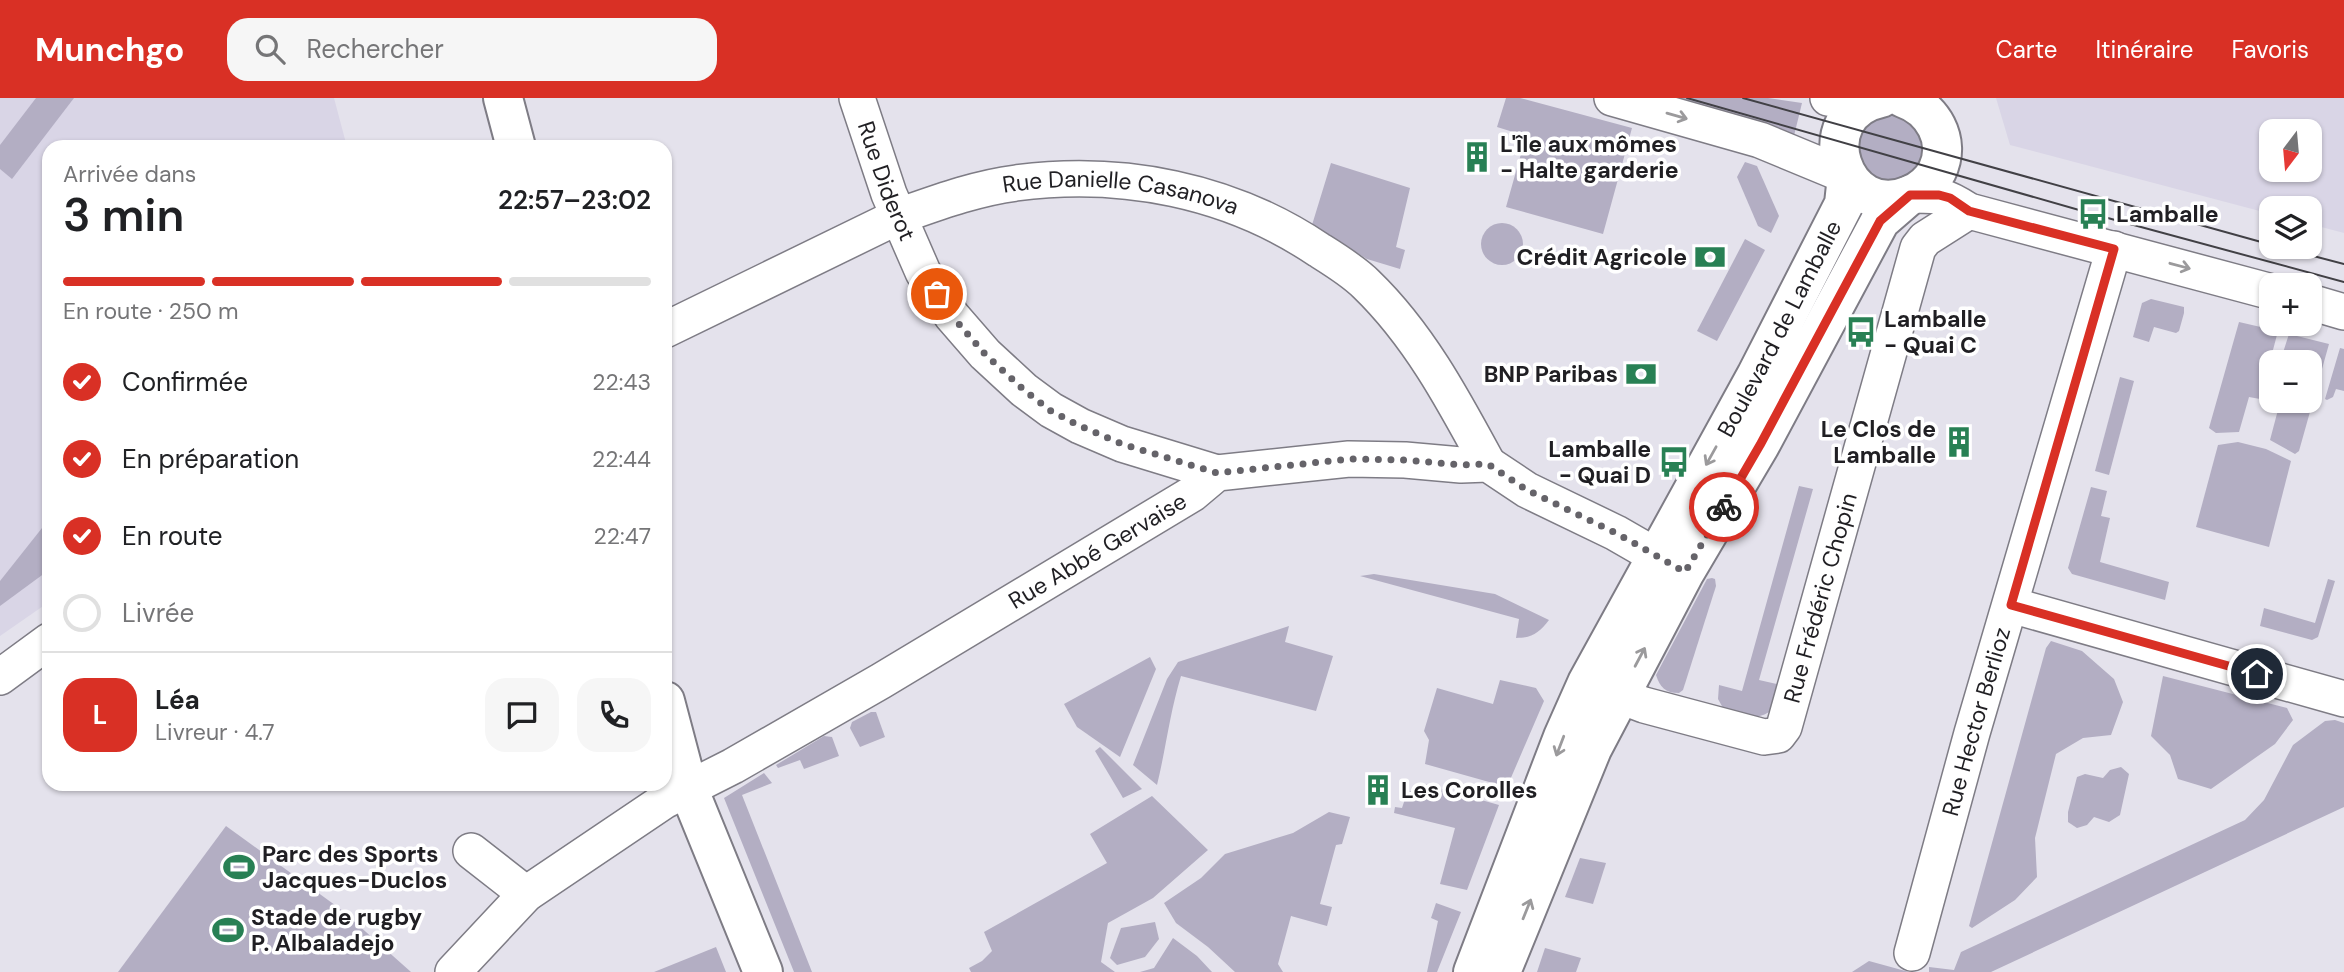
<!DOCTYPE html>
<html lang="fr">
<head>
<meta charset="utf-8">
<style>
	:root { --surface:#fff; --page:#f6f6f6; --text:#202124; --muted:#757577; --line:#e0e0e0; --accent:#d93025 }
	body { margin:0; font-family:"DM Sans",sans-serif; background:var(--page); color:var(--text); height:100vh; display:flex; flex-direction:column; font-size:26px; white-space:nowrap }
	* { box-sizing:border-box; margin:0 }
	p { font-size:23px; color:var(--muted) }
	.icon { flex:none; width:38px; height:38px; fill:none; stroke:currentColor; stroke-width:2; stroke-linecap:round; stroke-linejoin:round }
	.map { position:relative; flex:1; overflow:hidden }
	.side { position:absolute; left:42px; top:42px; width:630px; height:651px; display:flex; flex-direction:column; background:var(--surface); border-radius:21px; box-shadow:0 2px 5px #0004 }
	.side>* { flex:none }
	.needle { width:46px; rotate:196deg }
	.tools { position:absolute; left:2259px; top:21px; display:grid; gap:14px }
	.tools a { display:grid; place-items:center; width:63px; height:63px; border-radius:14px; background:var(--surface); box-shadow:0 2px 5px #0004; font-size:35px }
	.pin { position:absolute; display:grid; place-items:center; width:60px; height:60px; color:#fff; margin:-30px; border:4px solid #fff; border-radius:50%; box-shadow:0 2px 7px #0007 }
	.courier { position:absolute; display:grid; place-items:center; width:70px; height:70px; margin:-35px; border:5px solid #d93025; border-radius:50%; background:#fff; color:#222; box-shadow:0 2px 9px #0007 }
	.head em { font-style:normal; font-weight:600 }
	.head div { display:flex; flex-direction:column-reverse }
	.head { display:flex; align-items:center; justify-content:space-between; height:119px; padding:0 21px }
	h1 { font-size:46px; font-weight:600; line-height:52px }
	.bar { display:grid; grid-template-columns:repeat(4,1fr); gap:10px 7px; align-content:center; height:84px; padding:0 21px }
	.bar i { height:9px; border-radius:5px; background:var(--line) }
	.bar .active { background:var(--accent) }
	.bar p { grid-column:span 4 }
	.line { display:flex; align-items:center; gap:18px; padding:0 21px; border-top:2px solid var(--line) }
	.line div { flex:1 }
	.round { display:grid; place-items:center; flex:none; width:74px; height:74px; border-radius:21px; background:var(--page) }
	ol { padding:0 21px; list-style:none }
	li { display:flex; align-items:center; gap:21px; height:77px }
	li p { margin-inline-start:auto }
	li .icon { padding:7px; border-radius:50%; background:var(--accent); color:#fff; stroke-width:4 }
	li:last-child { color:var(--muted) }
	li i { width:38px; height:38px; border:4px solid var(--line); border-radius:50% }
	header { display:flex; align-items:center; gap:42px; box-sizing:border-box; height:98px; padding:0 35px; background:var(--accent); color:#fff }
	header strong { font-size:33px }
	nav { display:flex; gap:38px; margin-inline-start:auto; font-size:24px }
	.search { width:490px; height:63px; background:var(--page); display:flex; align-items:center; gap:18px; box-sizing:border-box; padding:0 24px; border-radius:21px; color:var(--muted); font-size:26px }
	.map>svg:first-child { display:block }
	.built { fill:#d9d5e6; fill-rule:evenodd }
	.green { fill:#b3aec3 }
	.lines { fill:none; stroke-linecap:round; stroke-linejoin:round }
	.street-casing { stroke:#7e7c85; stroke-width:38 }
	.secondary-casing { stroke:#7e7c85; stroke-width:42 }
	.street { stroke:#fff; stroke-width:35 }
	.secondary { stroke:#fff; stroke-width:38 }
	.tram { stroke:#414045; stroke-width:2 }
	.oneway { stroke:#9b9a9c }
	.done { stroke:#656369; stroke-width:7; stroke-dasharray:0 12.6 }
	.route { stroke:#d93025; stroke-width:9 }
	.labels { text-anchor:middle; stroke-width:7; stroke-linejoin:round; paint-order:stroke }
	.poi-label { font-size:23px; font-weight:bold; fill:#201f23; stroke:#fff; text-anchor:start }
	.street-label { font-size:23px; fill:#201f23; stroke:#fff }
</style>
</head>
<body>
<header>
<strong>Munchgo</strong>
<div class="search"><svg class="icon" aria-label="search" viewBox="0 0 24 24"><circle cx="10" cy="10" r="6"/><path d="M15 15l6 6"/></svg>Rechercher</div>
<nav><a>Carte</a><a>Itinéraire</a><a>Favoris</a></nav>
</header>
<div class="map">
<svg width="2344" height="874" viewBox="0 0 2344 874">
	<rect width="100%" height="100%" fill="#e4e2ec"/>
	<!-- built -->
	<g class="built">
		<path d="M0 0H334L347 49H49V504L0 538Z"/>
		<path d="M1996 0H2344V135L2310 126V110H2272L2271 116 2010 47ZM2272 33H2310V72H2272Z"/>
	</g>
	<!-- green -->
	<g class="green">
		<path d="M36 0H74L12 81 0 71V47Z"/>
		<path d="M1506 0H1520L1632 30 1603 136 1506 109 1526 38 1497 29Z"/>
		<path d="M1661 0H1768L1802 5 1793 42Z"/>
		<path d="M1900 15 1925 38 1924 62 1909 81 1886 86 1864 75 1855 42 1877 16Z"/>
		<path d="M1745 64 1757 68 1779 118 1771 135 1758 128 1737 79Z"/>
		<path d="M1331 65 1410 90 1396 149 1405 152 1400 171 1367 161 1312 127Z"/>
		<circle cx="1502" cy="146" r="21"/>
		<path d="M1745 141 1765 152 1717 243 1697 233Z"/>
		<path d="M2151 201 2184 209V215L2179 233 2176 235 2154 229 2149 244 2133 239 2142 205Z"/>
		<path d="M2239 224 2278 233 2260 301 2249 299 2239 334 2216 335 2209 330Z"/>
		<path d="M2289 236 2329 246 2299 353 2295 356 2270 342 2279 308 2272 303H2310V264H2280Z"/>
		<path d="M2340 250 2344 251V293L2336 291 2333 299 2327 302 2325 301Z"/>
		<path d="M2120 279 2134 283 2109 377 2095 373Z"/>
		<path d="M2238 344 2266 351 2291 363 2269 449 2196 429 2218 347Z"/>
		<path d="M1799 388 1813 391 1759 582 1781 587C1779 594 1777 604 1773 610 1760 626 1738 615 1723 610L1718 601 1719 587 1742 593Z"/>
		<path d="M2091 389 2107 393 2101 418 2110 420 2100 464 2169 484 2165 502 2072 476 2068 470Z"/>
		<path d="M42 430 49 436V472L0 508V483Z"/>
		<path d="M1374 476 1495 496 1549 522C1539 535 1532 540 1516 540L1519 521 1360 478Z"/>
		<path d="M1712 480 1715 481 1716 488 1683 592 1679 595C1665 595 1660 589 1656 577L1707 481Z"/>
		<path d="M2328 481 2335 483 2318 539 2312 542 2260 528 2264 510 2315 525Z"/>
		<path d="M1289 528 1285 544 1333 558 1316 613 1181 578C1170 614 1166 650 1157 687L1133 667 1167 581 1178 564Z"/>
		<path d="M2051 543 2082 553 2114 581 2123 604 2111 637 2083 640 2056 656 2035 740 2037 779 2015 802 1972 830 1969 828 2046 550Z"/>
		<path d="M1150 559 1156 571 1120 659 1077 629 1064 606Z"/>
		<path d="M2163 578 2287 610 2293 622 2275 646 2211 691 2178 681 2170 657 2151 638Z"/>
		<path d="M1500 582 1536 590 1544 603 1507 689 1425 666 1429 642 1424 633 1437 590 1493 606Z"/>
		<path d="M871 614H876L885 639 860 649 850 630 852 624Z"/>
		<path d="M2335 622 2344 625V709L1991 874H1929V869L1954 872 1961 854 2245 722 2264 702 2293 647 2325 623Z"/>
		<path d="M824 638 832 639 839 658 804 671 800 662 778 670 776 667Z"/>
		<path d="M1100 649 1142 691 1123 700 1095 653Z"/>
		<path d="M2121 669 2129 676 2120 717 2109 724 2094 719 2087 727 2077 730 2068 724V714L2077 679 2085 676 2103 680 2110 672Z"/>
		<path d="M764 675 772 685 742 697 812 874H794L724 700Z"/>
		<path d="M1425 686 1499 707 1467 792 1440 786 1455 730 1394 715 1395 709 1402 710 1407 695Z"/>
		<path d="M1152 698 1208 752 1153 800 1108 825 1101 864 1115 874H971L969 870 982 863 992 853 984 834 1107 765 1090 736Z"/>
		<path d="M1329 714 1350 719 1342 746 1336 747 1320 806 1332 809 1327 828 1291 818 1278 866 1283 874H1235L1208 849 1176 825 1164 805 1201 780 1225 756 1293 735Z"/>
		<path d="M226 728 339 810 411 874H118Z"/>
		<path d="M1580 760 1606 765 1593 806 1565 799Z"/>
		<path d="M1436 805 1461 814 1437 874H1427L1438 823 1431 820Z"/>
		<path d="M1155 824 1159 841 1145 859 1117 867 1110 860 1121 830Z"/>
		<path d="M1173 840 1197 858 1212 874H1140L1154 870Z"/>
		<path d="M716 849 726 874H654Z"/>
		<path d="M1545 850 1581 860 1576 874H1537Z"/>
		<path d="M1869 863 1909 874H1852Z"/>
	</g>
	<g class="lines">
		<defs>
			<g id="street">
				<path id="s1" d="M857 0 889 96 923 174 952 218 985 256 1024 292 1051 312 1080 328 1122 346 1217 375"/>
				<path d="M1612 0 1760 42 1847 78"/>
				<path d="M1828 0 1867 4"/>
				<path d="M1910 97C1940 97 1944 97 1969 113L2272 194"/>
				<path d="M2310 204 2344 214"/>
				<path id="s2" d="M665 232 899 118C936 105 976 90 1016 85 1122 71 1230 92 1319 152 1335 162 1353 173 1366 186 1419 237 1454 303 1488 366"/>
				<path d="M2011 507 2344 601"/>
				<path d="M0 579 49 543"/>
				<path id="s3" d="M1594 588 1644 607 1764 639 1778 637 1784 629 1918 150 1925 141 1969 113"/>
				<path d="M471 753 526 796"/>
				<path id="s4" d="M1912 855 1972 635 2114 151"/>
				<path id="s5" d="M453 874 526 796 664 703 733 668 881 583 1192 396 1217 375 1349 361 1405 362 1461 367 1488 366 1527 392 1616 435 1682 473"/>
			</g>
			<g id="secondary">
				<path d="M503 0 516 49"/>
				<path d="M1881 0C1806 16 1843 126 1910 97 1922 92 1931 84 1937 73 1952 42 1932 10 1903 0"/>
				<path d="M665 603 688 690 763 874"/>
				<path id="s6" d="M1473 874 1563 639 1587 585 1756 278 1844 106 1847 78"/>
				<path d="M1501 874 1592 651 1685 474 1760 347 1880 123 1910 97"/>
			</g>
		</defs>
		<!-- street casing -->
		<use href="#street" class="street-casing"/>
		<!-- secondary casing -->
		<use href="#secondary" class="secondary-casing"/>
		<!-- street -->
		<use href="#street" class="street"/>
		<!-- secondary -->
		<use href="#secondary" class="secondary"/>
		<!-- tram -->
		<g class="tram">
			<path d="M1687 0 2093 116 2344 184"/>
			<path d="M1743 0 2272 147"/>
			<path d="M2279 149 2344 166"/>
		</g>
	</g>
	<!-- one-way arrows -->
	<defs><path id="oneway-shaft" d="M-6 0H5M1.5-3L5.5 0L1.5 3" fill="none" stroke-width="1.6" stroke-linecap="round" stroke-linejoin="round" transform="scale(1.75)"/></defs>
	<g class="oneway">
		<use href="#oneway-shaft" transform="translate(1677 18) rotate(16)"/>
		<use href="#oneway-shaft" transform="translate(2180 168) rotate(15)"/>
		<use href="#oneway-shaft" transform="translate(1711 358) rotate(119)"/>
		<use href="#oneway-shaft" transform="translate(1640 559) rotate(-62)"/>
		<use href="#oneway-shaft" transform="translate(1560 648) rotate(111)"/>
		<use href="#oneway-shaft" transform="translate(1527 811) rotate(-68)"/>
	</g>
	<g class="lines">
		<!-- done -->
		<path class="done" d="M937 196 952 218 985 256 1024 292 1051 313 1080 328 1122 346 1217 375 1349 361 1405 362 1461 367 1488 366 1527 392 1616 435 1685 474 1724 409"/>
		<!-- route -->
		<path class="route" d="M1724 409 1760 347 1880 123 1910 97H1939L1950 100 1969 113 2114 151 2011 507 2257 576"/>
	</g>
	<!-- icons -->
	<defs>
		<symbol id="building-bare" viewBox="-9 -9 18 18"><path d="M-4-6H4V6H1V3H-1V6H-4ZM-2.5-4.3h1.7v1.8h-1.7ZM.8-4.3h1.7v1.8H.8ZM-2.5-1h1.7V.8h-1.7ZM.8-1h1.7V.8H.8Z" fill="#288054" stroke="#fff" stroke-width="2.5" paint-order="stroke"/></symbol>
		<symbol id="bus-bare" viewBox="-9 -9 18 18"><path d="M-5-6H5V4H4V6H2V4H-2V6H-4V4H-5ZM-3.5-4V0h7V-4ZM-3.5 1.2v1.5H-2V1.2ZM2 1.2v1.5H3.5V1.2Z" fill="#288054" stroke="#fff" stroke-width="2.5" paint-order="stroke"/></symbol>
		<symbol id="bank-bare" viewBox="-9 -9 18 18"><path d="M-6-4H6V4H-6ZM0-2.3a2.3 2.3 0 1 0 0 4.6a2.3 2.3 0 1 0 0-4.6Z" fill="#288054" stroke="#fff" stroke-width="2.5" paint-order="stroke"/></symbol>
		<symbol id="stadium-bare" viewBox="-9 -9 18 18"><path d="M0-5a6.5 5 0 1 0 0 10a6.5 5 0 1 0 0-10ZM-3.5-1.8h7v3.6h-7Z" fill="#288054" stroke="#fff" stroke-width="2.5" paint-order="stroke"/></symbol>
	</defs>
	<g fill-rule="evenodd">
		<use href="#building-bare" x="1455" y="37" width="44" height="44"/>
		<use href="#bus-bare" x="2071" y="94" width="44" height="44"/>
		<use href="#bank-bare" x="1688" y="137" width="44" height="44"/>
		<use href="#bus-bare" x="1839" y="212" width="44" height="44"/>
		<use href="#bank-bare" x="1619" y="254" width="44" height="44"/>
		<use href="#building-bare" x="1937" y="322" width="44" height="44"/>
		<use href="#bus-bare" x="1652" y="342" width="44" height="44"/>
		<use href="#building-bare" x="1356" y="670" width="44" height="44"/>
		<use href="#stadium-bare" x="217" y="747" width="44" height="44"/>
		<use href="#stadium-bare" x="206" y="810" width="44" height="44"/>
	</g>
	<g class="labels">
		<!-- poi labels -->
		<g class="poi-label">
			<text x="1500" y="54">L'île aux mômes<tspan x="1500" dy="26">- Halte garderie</tspan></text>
			<text x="2116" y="124">Lamballe</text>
			<text x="1687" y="167" text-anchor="end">Crédit Agricole</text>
			<text x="1884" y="229">Lamballe<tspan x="1884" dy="26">- Quai C</tspan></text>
			<text x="1618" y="284" text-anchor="end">BNP Paribas</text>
			<text x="1936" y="339" text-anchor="end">Le Clos de<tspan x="1936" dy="26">Lamballe</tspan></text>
			<text x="1651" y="359" text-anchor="end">Lamballe<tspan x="1651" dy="26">- Quai D</tspan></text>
			<text x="1401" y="700">Les Corolles</text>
			<text x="262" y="764">Parc des Sports<tspan x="262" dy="26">Jacques-Duclos</tspan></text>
			<text x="251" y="827">Stade de rugby<tspan x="251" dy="26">P. Albaladejo</tspan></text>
		</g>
		<!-- street labels -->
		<g class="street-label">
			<text dy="8" stroke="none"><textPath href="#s1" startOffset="88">Rue Diderot</textPath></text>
			<text dy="8" stroke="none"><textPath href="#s2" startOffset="488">Rue Danielle Casanova</textPath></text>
			<text dy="8" stroke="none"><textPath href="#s6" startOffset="714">Boulevard de Lamballe</textPath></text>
			<text dy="8" stroke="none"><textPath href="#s5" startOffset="774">Rue Abbé Gervaise</textPath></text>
			<text dy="8" stroke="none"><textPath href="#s3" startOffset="336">Rue Frédéric Chopin</textPath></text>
			<text dy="8" stroke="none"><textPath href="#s4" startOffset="240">Rue Hector Berlioz</textPath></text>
		</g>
	</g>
</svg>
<div class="tools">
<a><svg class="needle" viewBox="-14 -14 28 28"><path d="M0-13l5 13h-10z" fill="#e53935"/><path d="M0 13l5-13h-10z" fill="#757577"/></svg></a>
<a><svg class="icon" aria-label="layers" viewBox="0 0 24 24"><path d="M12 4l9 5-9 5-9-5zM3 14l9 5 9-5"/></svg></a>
<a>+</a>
<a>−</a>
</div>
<div class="pin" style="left:937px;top:196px;background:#ea580c"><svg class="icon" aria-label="bag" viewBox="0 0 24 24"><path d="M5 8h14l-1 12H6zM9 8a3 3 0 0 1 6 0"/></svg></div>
<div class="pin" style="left:2257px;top:576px;background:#1f2937"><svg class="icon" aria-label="home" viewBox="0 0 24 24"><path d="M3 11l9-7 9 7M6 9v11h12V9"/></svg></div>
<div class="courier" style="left:1724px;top:409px"><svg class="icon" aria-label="bike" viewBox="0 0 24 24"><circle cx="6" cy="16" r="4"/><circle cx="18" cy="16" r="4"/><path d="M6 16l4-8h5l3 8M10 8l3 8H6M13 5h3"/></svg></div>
<section class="side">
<div class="head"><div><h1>3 min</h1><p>Arrivée dans</p></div><em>22:57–23:02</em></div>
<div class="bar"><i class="active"></i><i class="active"></i><i class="active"></i><i></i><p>En route · 250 m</p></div>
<ol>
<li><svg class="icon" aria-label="check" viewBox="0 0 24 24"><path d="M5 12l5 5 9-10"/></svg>Confirmée<p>22:43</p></li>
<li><svg class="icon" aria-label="check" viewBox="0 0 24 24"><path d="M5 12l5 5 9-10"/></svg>En préparation<p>22:44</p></li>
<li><svg class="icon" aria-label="check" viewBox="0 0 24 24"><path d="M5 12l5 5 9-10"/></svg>En route<p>22:47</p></li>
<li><i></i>Livrée</li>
</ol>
<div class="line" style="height:126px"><b class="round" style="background:var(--accent);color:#fff">L</b><div><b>Léa</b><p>Livreur · 4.7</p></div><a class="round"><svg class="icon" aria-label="chat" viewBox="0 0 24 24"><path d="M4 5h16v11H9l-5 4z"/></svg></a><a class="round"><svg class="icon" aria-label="phone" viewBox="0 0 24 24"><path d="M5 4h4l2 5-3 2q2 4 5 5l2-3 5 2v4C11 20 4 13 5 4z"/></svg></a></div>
</section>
</div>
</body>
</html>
